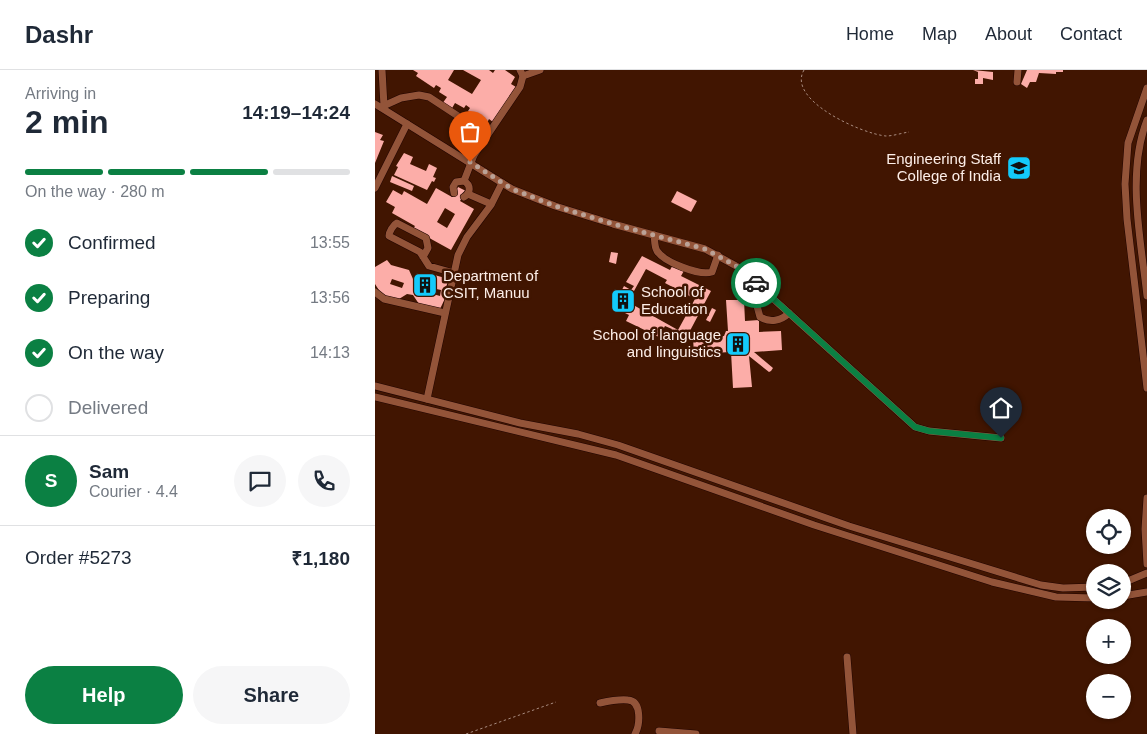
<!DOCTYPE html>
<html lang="en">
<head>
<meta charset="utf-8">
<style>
	:root { --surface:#fff; --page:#f6f6f7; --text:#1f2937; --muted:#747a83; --line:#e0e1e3; --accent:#0b8043 }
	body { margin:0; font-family:Helvetica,sans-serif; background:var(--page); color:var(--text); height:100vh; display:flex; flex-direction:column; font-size:19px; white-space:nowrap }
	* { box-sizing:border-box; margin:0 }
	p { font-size:16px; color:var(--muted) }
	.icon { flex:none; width:28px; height:28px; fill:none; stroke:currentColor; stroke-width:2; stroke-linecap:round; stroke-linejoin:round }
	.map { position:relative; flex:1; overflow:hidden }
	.drawer { display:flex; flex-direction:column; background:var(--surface); width:375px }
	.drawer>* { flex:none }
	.controls { position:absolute; left:711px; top:439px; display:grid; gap:10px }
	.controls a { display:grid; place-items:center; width:45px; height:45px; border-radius:50%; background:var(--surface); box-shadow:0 1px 4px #0004; font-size:25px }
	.pin { position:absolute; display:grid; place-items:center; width:42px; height:42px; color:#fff; margin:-51px -21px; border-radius:50% 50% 50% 0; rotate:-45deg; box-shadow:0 0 5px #0007 }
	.pin .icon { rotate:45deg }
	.courier { position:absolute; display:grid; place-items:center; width:50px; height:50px; margin:-25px; border:4px solid #0b8043; border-radius:50%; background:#fff; color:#222; box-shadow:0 1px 6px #0007 }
	.headline em { font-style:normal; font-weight:700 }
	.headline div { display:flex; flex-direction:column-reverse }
	.headline { display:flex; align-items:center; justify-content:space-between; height:85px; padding:0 25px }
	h1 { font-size:32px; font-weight:700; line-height:38px }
	.bar { display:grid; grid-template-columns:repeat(4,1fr); gap:8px 5px; align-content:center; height:60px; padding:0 25px }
	.bar i { height:6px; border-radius:4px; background:var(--line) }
	.bar .selected { background:var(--accent) }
	.bar p { grid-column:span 4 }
	.line { display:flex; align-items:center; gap:12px; padding:0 25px; border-top:1px solid var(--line) }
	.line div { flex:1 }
	.round { display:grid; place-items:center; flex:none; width:52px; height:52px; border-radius:26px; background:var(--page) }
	ol { padding:0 25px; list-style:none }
	li { display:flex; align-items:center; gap:15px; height:55px }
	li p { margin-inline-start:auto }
	li .icon { padding:5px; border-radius:50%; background:var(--accent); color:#fff; stroke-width:4 }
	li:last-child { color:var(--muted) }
	li i { width:28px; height:28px; border:2px solid var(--line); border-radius:50% }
	.cta { display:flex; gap:10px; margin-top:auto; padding:10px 25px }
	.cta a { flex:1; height:58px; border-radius:30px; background:var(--accent); color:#fff; font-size:20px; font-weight:700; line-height:58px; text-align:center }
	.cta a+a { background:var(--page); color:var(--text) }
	header { display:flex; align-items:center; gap:30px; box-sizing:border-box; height:70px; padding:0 25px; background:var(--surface); border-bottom:1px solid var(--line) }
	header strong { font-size:24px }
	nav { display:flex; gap:28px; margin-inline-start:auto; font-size:18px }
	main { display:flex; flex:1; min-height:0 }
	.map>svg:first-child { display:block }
	.building { fill:#fcada8; fill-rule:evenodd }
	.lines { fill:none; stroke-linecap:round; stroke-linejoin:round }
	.minor-casing { stroke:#200400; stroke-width:8 }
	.path { stroke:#a88b7f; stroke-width:1; stroke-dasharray:2.5 2.5; stroke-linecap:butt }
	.minor { stroke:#935439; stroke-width:7 }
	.done { stroke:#bba297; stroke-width:5; stroke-dasharray:0 9 }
	.route { stroke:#0b8043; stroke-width:6 }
	.labels { text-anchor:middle; stroke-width:5; stroke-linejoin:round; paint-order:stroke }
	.poi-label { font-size:15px; fill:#fdeee8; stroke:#411501; text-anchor:end }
</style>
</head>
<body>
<header>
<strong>Dashr</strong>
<nav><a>Home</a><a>Map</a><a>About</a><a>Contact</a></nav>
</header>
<main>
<section class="drawer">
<div class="headline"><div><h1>2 min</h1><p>Arriving in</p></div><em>14:19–14:24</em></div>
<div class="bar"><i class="selected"></i><i class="selected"></i><i class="selected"></i><i></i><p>On the way · 280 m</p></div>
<ol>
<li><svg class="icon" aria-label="check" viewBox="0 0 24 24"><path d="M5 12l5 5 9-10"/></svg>Confirmed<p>13:55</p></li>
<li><svg class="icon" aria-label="check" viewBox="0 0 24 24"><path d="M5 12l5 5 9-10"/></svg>Preparing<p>13:56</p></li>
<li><svg class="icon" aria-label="check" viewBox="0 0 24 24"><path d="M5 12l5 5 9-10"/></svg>On the way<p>14:13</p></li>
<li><i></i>Delivered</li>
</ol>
<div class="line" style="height:90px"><b class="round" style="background:var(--accent);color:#fff">S</b><div><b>Sam</b><p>Courier · 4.4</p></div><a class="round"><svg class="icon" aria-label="chat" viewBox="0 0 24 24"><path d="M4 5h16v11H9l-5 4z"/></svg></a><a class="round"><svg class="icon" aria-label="phone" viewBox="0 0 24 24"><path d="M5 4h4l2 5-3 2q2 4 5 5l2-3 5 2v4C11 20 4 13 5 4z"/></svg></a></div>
<div class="line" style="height:65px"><div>Order #5273</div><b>₹1,180</b></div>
<div class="cta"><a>Help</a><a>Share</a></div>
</section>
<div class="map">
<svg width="772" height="664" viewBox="0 0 772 664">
	<rect width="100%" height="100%" fill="#411501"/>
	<!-- building -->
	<g class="building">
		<path d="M38 0H79L73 10 97 24 106 10 88 0H114L118 3 120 0H130L140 7 136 14 141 17 118 52 114 49 112 53 93 41 95 38 91 35 89 38 80 33 76 40 67 34 72 27 64 22 66 18 61 15 59 18 41 6 43 3Z"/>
		<path d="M598 0 618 2V10L608 8V14H600V9H603V2Z"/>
		<path d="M652 0H688V2H681V4L664 3 661 12H655L652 18 646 14Z"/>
		<path d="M0 62 8 65 5 70 9 71 0 93Z"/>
		<path d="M29 83 38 87 35 94 51 101 54 94 62 98 58 107 61 108 59 112 57 111 52 120 19 105 23 97 21 96Z"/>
		<path d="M17 106 39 116 37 121 15 112Z"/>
		<path d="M83 117 91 121 85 131 99 139 76 180 38 159 40 156 17 143 20 137 11 132 18 120 27 125 29 121 52 134 61 118 77 127ZM70 138 80 144 72 158 62 152Z"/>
		<path d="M302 121 322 131 316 142 296 132Z"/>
		<path d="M236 182 243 183 241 194 234 192Z"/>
		<path d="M267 186 295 200 299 193 310 199 306 206 336 221 308 274 293 266 297 259 290 256 284 267 251 251 254 245 238 237 249 216 256 220 259 216 251 212ZM271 199 292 210 290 213 320 229 303 260 253 232Z"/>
		<path d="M12 190 16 195 34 200 38 209 41 210 52 203 74 209 71 217 75 218 65 239 44 234 38 225 32 224 24 229 7 225 0 214V197ZM17 209 29 213 27 218 15 214ZM52 217 66 220 65 226 51 222Z"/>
		<path d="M351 230H369L370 251 384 250V262L406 261 407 280 379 282 398 298 396 301 394 302 374 286 377 317 358 318 356 282 319 284 318 268 349 266 351 261H353Z"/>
		<path d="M337 238 341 240 335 252 331 250Z"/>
	</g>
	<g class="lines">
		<defs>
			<g id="minor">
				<path d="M7 0 9 36"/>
				<path d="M148 6 165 0"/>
				<path d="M642 12 643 0"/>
				<path d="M772 18 753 73 750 114 752 149 772 318"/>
				<path d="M0 34 137 119 180 136 238 154 330 179 363 197 540 357 554 361 626 368"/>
				<path d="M6 37 26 28 44 25 54 27 86 48 94 60 99 85 89 111"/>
				<path d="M772 50C751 104 766 170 772 226"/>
				<path d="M99 85 145 17 148 6 145 0"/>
				<path d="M0 118 32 54"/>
				<path d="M79 123 78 117 81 112 89 111C96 115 96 123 89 127"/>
				<path d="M93 124 116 134"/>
				<path d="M279 165C280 170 279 176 282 181 289 192 324 206 337 202L343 185"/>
				<path d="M48 187 53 178 51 168 22 153C18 155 14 162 14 166L45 182 54 196 79 203"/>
				<path d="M388 220 382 236 385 247C395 253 406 251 414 243"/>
				<path d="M0 222 9 229 70 243"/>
				<path d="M0 316 145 353 203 364 243 375 474 456 666 515 688 518 720 517"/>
				<path d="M0 327 241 385 439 455 617 512 681 527 720 528"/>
				<path d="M52 329 83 185 92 167 116 135 127 113"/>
				<path d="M772 428 770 459 772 494"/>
				<path d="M748 513 772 503"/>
				<path d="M748 526 772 522"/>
				<path d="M472 587 478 664"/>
				<path d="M225 633C234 631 244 629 253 630 267 631 265 655 260 664"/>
				<path d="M284 661 321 664"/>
			</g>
		</defs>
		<!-- minor casing -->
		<use href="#minor" class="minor-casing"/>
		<!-- path -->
		<g class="path">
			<path d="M429 0C411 30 487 64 511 66 518 66 527 63 534 62"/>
			<path d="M91 664 181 632"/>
		</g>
		<!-- minor -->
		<use href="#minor" class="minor"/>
	</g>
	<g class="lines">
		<!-- done -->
		<path class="done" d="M95 92 137 119 180 136 238 154 330 179 363 197 381 213"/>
		<!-- route -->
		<path class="route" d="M381 213 540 357 554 361 626 368"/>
	</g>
	<!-- icons -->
	<defs>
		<symbol id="university-square" viewBox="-11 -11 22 22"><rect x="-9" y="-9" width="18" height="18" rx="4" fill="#13cafb" stroke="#411501"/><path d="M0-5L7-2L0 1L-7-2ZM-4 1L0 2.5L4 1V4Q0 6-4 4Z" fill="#111"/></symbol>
		<symbol id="building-square" viewBox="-11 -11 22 22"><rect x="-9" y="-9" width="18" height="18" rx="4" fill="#13cafb" stroke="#411501"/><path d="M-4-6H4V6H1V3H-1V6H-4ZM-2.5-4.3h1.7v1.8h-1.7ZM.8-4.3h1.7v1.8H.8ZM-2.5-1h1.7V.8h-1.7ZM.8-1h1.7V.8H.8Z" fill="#111"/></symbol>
	</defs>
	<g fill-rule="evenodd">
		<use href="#university-square" x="630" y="84" width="28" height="28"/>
		<use href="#building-square" x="36" y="201" width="28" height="28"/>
		<use href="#building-square" x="234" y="217" width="28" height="28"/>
		<use href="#building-square" x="349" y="260" width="28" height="28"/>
	</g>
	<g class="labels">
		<!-- poi labels -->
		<g class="poi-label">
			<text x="626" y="94">Engineering Staff<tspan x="626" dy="17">College of India</tspan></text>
			<text x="68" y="211" text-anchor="start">Department of<tspan x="68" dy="17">CSIT, Manuu</tspan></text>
			<text x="266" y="227" text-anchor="start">School of<tspan x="266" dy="17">Education</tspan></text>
			<text x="346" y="270">School of language<tspan x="346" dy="17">and linguistics</tspan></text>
		</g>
	</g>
</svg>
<div class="controls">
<a><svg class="icon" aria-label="locate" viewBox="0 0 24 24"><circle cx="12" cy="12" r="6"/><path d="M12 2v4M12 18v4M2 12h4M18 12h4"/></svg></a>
<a><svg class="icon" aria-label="layers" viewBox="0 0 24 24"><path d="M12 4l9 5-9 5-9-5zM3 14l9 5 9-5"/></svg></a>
<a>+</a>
<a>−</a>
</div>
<div class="pin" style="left:95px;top:92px;background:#ea580c"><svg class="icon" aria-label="bag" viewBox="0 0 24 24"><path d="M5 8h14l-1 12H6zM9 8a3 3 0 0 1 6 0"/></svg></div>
<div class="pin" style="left:626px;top:368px;background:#1f2937"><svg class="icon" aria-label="home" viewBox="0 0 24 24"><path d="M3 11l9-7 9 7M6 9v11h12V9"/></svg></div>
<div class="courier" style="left:381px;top:213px"><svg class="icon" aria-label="car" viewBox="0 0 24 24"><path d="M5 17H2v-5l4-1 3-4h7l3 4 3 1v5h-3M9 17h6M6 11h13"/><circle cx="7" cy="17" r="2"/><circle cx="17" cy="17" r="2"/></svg></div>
</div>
</main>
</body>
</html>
